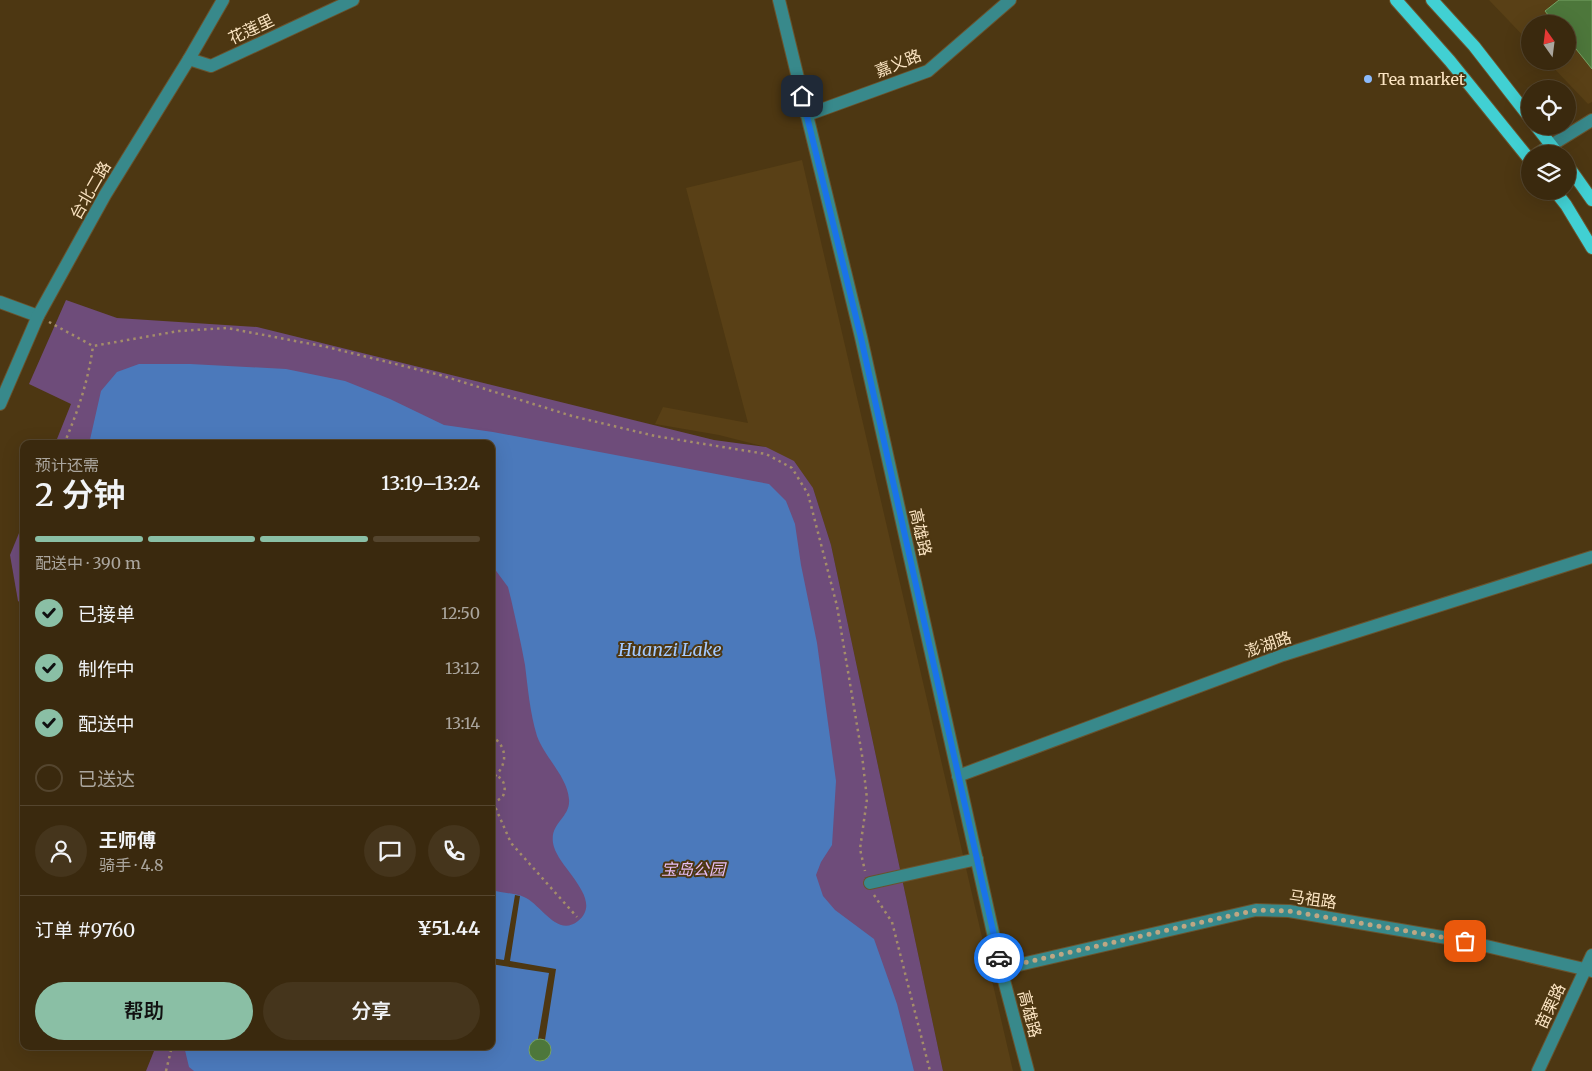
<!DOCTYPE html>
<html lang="zh">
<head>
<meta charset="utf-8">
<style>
	:root { --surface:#3a290e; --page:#45351c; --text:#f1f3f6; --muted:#aba69e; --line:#54452e; --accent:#8abfa5 }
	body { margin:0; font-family:Merriweather,"Noto Sans SC",serif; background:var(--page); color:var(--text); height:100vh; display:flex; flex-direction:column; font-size:19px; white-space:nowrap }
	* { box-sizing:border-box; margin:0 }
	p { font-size:16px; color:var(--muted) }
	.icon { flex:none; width:28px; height:28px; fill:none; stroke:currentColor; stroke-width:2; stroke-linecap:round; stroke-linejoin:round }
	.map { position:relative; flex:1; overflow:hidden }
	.side { position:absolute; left:20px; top:440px; width:475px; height:610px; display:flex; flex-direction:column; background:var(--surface); border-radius:10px; box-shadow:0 5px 20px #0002,0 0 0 1px var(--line) }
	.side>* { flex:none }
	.needle { width:32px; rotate:346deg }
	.tools { position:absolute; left:1521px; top:15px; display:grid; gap:10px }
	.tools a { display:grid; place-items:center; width:55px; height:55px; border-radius:50%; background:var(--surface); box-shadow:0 5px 20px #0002,0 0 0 1px var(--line); font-size:25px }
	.pin { position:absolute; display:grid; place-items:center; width:42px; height:42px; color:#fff; margin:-21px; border-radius:10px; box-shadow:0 2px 8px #0006 }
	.courier { position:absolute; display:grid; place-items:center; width:50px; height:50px; margin:-25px; border:4px solid #1a73e8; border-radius:50%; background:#fff; color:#222; box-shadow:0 1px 6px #0007 }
	.summary em { font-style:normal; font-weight:600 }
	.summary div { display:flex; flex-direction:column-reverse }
	.summary { display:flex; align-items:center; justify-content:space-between; height:85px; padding:0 15px }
	h1 { font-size:32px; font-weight:600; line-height:38px }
	.bar { display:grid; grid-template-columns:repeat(4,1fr); gap:8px 5px; align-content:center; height:60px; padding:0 15px }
	.bar i { height:6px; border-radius:4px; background:var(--line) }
	.bar .active { background:var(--accent) }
	.bar p { grid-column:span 4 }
	.line { display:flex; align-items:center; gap:12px; padding:0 15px; border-top:1px solid var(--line) }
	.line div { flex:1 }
	.round { display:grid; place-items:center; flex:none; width:52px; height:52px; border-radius:26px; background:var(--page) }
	ol { padding:0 15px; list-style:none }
	li { display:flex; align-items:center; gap:15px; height:55px }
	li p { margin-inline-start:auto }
	li .icon { padding:5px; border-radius:50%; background:var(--accent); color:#111; stroke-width:4 }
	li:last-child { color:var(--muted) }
	li i { width:28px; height:28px; border:2px solid var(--line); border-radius:50% }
	.action { display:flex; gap:10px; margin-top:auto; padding:10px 15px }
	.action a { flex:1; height:58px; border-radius:30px; background:var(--accent); color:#111; font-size:20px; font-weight:600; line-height:58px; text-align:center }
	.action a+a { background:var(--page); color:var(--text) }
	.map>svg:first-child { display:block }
	.built { fill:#594016 }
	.green { fill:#6e4c7a }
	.water { fill:#4b79bb; fill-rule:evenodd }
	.pier { fill:#4d3712 }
	.building { fill:#4d773b; stroke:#77a365 }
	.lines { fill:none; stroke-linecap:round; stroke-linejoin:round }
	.minor-casing { stroke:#69532e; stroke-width:14 }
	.major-casing { stroke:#69532e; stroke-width:14 }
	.path { stroke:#a48d6a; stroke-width:2.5; stroke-dasharray:2.5 4; stroke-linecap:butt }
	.minor { stroke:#38898b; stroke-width:12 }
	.major { stroke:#41d0d3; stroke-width:12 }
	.done { stroke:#bea784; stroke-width:5; stroke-dasharray:0 9 }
	.route { stroke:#1a73e8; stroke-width:6 }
	.poi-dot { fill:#8bbafc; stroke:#4d3712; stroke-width:2 }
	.labels { text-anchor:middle; stroke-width:4; stroke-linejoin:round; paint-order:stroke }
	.street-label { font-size:16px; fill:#fbe4c2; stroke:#4d3712 }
	.poi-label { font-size:16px; fill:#fbe4c2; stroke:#4d3712; text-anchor:start }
	.park-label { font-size:16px; font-style:italic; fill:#e7bef5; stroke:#4d3712 }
	.water-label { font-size:18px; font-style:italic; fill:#a3c9ff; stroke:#4d3712 }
</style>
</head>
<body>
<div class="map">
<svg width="1592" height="1071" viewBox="0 0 1592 1071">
	<rect width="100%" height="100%" fill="#4d3712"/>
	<!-- built -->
	<g class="built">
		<path d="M1489 0H1592V102L1588 104 1547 61H1568V24H1530V43Z"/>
		<path d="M802 160 1013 1071H943L831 545 813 488 766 447 719 435 655 424 663 407 748 423 686 188Z"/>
	</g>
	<!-- green -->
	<g class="green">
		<path d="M66 300 117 318 257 327 714 440 766 447 794 461 813 488 831 545 943 1071H146L156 1046H491V444H55L71 404 29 384Z"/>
		<path d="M24 521V605L18 601 10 555Z"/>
	</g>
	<!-- water -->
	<path class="water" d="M139 364H190L286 369 345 381 390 399 444 425 493 432 769 484 786 501 795 524 801 565 817 643 836 781 832 845 821 862 816 875 823 896 835 910 874 939 897 1004 914 1071H194L189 1067 184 1046H491V890C502 893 515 893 524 897 541 904 557 938 578 921 604 900 561 870 554 847 547 823 571 819 569 799 567 776 545 758 537 736 530 713 528 689 525 665 521 643 516 621 511 599L508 587 491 564V444H89L101 391 117 372ZM538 1039 545 1040 550 1045 549 1057C531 1068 521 1046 538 1039Z"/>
	<!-- pier -->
	<path class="pier" d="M515 895 520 896 510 961 556 969 545 1040 538 1039 549 973 491 964V958L504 960Z"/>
	<!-- building -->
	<g class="building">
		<path d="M1559 0H1592V69L1568 39V24H1555L1545 11Z"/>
		<circle cx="540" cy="1050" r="11"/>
	</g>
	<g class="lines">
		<defs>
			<g id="minor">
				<path d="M779 0 861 337 1001 969 1028 1071"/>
				<path d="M189 59 211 66 353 0"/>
				<path d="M807 115 928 71 1010 0"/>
				<path d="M1537 154 1592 120"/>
				<path d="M0 302 38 316"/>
				<path d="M0 404 38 316 105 195 189 59 223 0"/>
				<path d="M958 776 1283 655 1592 557"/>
				<path d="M870 883 977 859"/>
				<path d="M1001 969 1256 910 1289 911 1465 941 1592 971"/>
				<path d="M1538 1071 1592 955"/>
			</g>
			<g id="major">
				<path d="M1396 0 1450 61 1530 160"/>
				<path d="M1432 0 1474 46 1530 118"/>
				<path d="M1536 126 1558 154"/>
				<path d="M1568 166 1592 200"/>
				<path d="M1555 191 1566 205 1592 248"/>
			</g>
		</defs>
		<!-- minor casing -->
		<use href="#minor" class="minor-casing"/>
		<!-- major casing -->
		<use href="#major" class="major-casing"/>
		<!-- path -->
		<g class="path">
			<path d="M49 322 93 346 179 331 227 328 327 347 440 375 572 416 655 436 766 454 792 468 808 494 837 606 862 755 867 799 860 849 865 871"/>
			<path d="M64 444C78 411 88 382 93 346"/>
			<path d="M24 552 22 558 24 587"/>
			<path d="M491 736C509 746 508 768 491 779"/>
			<path d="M493 802 511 843 577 917"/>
			<path d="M492 803 502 798C507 789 505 780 496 775"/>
			<path d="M874 895 892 922 930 1071"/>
			<path d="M166 1071 172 1046"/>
		</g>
		<!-- minor -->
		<use href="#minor" class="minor"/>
		<!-- major -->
		<use href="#major" class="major"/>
	</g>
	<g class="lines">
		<!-- done -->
		<path class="done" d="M999 958 1001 968 1256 910 1289 911 1465 941"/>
		<!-- route -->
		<path class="route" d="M802 96 861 338 999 958"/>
	</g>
	<!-- markers -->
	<circle class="poi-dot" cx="1368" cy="79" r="5"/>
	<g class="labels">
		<!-- street labels -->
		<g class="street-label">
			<text transform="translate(251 29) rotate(-25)" y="6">花莲里</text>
			<text transform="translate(898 63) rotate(-22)" y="6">嘉义路</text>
			<text transform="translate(90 190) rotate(-60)" y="6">台北二路</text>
			<text transform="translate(921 532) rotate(77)" y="6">高雄路</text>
			<text transform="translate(1268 644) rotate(-19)" y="6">澎湖路</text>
			<text transform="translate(1313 899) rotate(8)" y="6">马祖路</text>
			<text transform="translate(1550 1006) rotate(-65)" y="6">苗栗路</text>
			<text transform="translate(1030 1014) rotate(75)" y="6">高雄路</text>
		</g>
		<!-- poi labels -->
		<g class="poi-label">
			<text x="1378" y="85">Tea market</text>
		</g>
		<!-- park labels -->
		<g class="park-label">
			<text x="693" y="875">宝岛公园</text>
		</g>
		<!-- water labels -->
		<g class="water-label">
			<text x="670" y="656">Huanzi Lake</text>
		</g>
	</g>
</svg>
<div class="tools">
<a><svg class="needle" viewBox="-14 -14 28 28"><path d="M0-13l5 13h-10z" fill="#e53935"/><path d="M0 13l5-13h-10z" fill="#aba69e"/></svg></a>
<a><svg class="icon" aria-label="locate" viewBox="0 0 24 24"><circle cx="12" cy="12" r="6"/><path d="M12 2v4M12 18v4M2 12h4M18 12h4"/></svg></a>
<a><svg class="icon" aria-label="layers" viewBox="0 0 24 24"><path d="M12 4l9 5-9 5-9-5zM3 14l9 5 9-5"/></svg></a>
</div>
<div class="pin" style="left:1465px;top:941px;background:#ea580c"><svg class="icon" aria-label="bag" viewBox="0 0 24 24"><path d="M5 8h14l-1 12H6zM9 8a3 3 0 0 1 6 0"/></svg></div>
<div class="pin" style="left:802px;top:96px;background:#1f2937"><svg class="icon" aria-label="home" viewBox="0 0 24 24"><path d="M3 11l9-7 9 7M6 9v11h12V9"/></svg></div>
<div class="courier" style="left:999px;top:958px"><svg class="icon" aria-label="car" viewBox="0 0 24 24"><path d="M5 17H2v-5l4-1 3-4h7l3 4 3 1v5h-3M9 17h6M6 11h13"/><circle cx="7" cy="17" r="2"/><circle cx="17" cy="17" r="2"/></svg></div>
<section class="side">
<div class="summary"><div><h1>2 分钟</h1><p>预计还需</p></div><em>13:19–13:24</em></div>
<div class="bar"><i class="active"></i><i class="active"></i><i class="active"></i><i></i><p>配送中 · 390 m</p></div>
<ol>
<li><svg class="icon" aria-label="check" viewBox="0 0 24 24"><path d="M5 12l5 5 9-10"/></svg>已接单<p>12:50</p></li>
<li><svg class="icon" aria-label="check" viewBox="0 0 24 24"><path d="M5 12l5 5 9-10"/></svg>制作中<p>13:12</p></li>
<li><svg class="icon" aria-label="check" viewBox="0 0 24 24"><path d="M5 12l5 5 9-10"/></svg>配送中<p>13:14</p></li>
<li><i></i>已送达</li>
</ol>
<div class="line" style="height:90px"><a class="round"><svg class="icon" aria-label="person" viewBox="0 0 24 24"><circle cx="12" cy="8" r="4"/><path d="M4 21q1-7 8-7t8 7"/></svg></a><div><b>王师傅</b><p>骑手 · 4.8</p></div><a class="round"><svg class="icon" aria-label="chat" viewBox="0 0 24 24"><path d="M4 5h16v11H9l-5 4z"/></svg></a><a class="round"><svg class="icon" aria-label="phone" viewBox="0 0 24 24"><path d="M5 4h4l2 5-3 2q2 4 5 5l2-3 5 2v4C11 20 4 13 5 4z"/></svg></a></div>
<div class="line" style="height:65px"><div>订单 #9760</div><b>¥51.44</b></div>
<div class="action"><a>帮助</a><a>分享</a></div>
</section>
</div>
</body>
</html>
